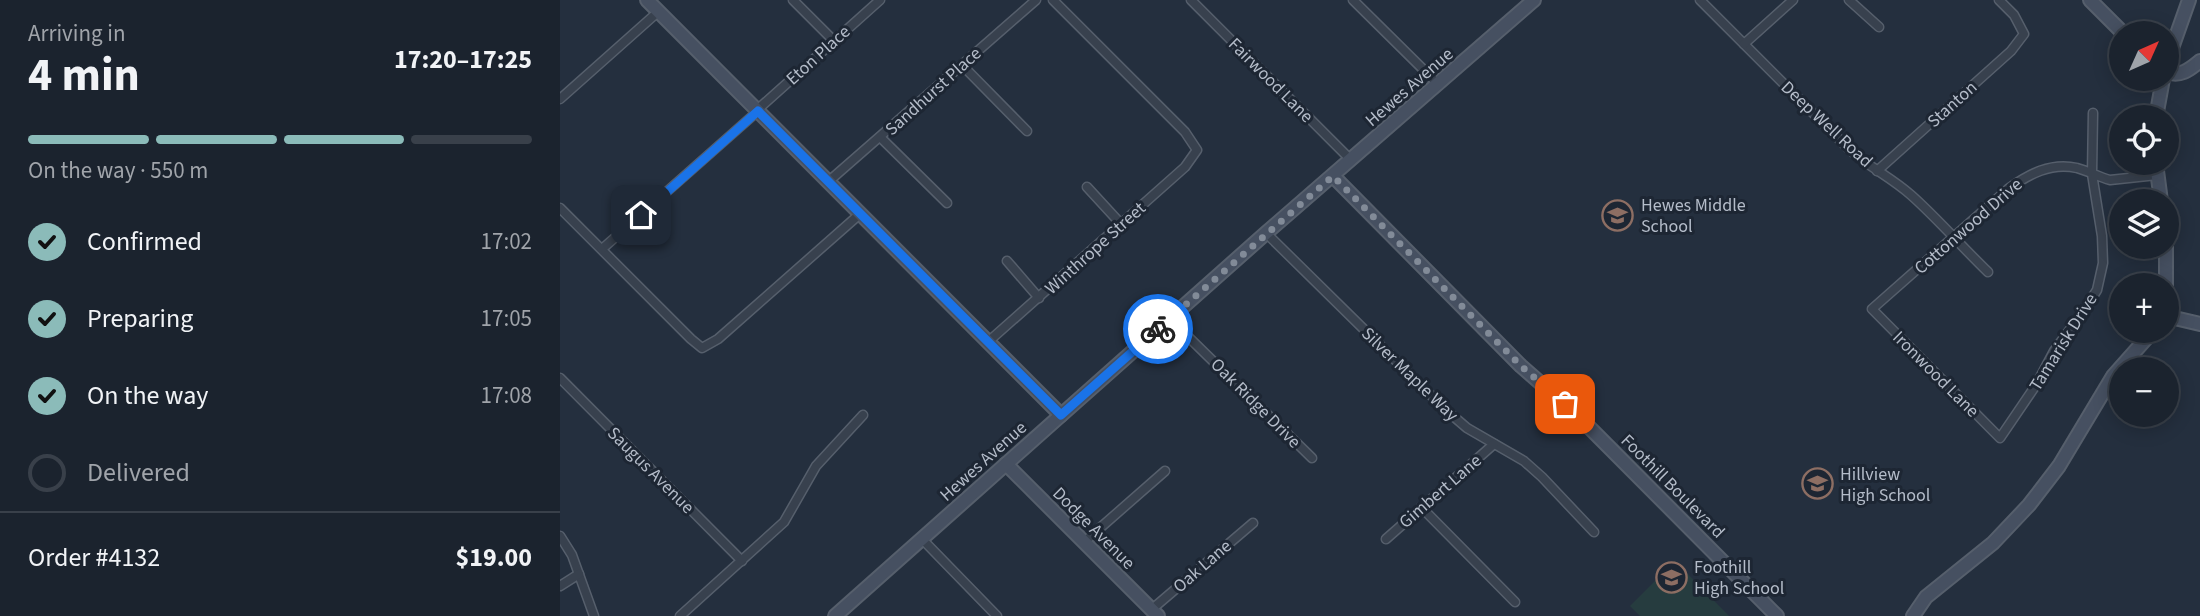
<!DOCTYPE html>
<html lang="en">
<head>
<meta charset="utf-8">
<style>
	:root { --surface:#1b232e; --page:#242b36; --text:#f1f3f6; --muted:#a0a4aa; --line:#39404a; --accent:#8bbbb9 }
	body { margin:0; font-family:"Source Sans 3",sans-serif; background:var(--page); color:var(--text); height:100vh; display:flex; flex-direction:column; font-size:26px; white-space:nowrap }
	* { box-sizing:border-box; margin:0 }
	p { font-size:23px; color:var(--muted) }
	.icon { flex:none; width:38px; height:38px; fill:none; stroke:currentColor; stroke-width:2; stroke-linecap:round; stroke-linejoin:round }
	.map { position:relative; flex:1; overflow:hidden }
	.drawer { display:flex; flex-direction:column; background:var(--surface); width:560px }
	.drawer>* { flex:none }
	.needle { width:46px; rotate:45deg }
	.tools { position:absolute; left:1549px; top:21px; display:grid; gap:14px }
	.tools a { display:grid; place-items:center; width:70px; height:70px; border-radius:50%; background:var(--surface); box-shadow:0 4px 18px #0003,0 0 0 2px var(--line); font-size:35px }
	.pin { position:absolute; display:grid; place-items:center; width:60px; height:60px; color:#fff; margin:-30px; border-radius:14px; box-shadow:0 4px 10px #0006 }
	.courier { position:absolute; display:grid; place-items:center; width:70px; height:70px; margin:-35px; border:5px solid #1a73e8; border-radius:50%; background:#fff; color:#222; box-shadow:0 2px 9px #0007 }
	.overview em { font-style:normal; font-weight:700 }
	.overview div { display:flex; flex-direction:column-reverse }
	.overview { display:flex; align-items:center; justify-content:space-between; height:119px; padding:0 28px }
	h1 { font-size:46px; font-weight:700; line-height:52px }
	.bar { display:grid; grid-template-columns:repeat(4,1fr); gap:10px 7px; align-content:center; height:84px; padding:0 28px }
	.bar i { height:9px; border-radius:5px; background:var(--line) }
	.bar .active { background:var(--accent) }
	.bar p { grid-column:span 4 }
	.line { display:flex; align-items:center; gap:18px; padding:0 28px; border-top:2px solid var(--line) }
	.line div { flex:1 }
	ol { padding:0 28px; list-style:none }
	li { display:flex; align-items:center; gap:21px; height:77px }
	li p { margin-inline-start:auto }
	li .icon { padding:7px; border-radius:50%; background:var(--accent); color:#111; stroke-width:4 }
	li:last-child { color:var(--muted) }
	li i { width:38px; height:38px; border:4px solid var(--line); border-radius:50% }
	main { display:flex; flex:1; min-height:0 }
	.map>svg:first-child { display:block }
	.green { fill:#263c3f }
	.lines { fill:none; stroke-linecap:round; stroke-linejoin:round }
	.street-casing { stroke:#565f6c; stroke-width:11 }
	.secondary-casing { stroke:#565f6c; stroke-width:16 }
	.street { stroke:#38414e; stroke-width:8 }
	.secondary { stroke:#465061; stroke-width:12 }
	.done { stroke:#828b98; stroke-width:7; stroke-dasharray:0 12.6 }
	.route { stroke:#1a73e8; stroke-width:9 }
	.labels { text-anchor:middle; stroke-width:6; stroke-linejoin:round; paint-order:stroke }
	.street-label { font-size:18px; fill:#b4bcc9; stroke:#1d2633 }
	.poi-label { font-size:18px; fill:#b4bcc9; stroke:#1d2633; text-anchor:start }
</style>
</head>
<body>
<main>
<section class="drawer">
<div class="overview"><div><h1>4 min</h1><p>Arriving in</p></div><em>17:20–17:25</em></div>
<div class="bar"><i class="active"></i><i class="active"></i><i class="active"></i><i></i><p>On the way · 550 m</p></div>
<ol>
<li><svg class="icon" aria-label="check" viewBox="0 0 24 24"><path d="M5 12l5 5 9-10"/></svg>Confirmed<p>17:02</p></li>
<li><svg class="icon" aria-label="check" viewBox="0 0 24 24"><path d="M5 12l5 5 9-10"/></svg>Preparing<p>17:05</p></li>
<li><svg class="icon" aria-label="check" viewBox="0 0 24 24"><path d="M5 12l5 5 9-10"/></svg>On the way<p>17:08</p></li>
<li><i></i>Delivered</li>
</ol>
<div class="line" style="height:91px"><div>Order #4132</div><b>$19.00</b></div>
</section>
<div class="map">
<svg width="1640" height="616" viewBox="0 0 1640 616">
	<rect width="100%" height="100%" fill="#242f3e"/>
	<!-- green -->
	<path class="green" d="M1115 561 1169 616H1080L1070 606Z"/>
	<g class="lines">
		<defs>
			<g id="street">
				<path d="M233 0 274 41"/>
				<path d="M631 0 791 160"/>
				<path d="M793 0 879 85"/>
				<path d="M1140 0 1290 150C1309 167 1332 178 1351 195 1378 219 1402 247 1428 272"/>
				<path d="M1289 0 1319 27"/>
				<path d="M1184 44 1233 0"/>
				<path d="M402 65 467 131"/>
				<path d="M0 99 99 11"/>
				<path d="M197 110 320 0"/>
				<path d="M1533 113 1532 174 1542 236 1543 263 1537 290 1525 309 1494 351 1476 385 1440 438 1312 309 1448 189C1469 174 1491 162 1517 168 1528 171 1539 177 1550 180L1597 175"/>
				<path d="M320 137 387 203"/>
				<path d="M1317 171 1451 51 1464 34 1454 15 1439 0"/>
				<path d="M269 181 476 0"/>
				<path d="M527 187 561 224"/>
				<path d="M0 208 131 339 142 348 158 339 301 213"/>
				<path d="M706 233 886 410 907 428 964 461 982 477 1034 532"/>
				<path d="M42 249 198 111"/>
				<path d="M447 261 479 298"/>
				<path d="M610 319 752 458"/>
				<path d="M429 341 625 167 637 150 625 132 493 0"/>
				<path d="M0 378 182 561"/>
				<path d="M861 507 955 602"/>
				<path d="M0 536 12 555 34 616"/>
				<path d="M362 539 437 616"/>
				<path d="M826 539 934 444"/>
				<path d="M524 542 605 471"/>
				<path d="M0 586 19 574"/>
				<path d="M591 610 693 523"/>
				<path d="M120 616 224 522 256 466 303 415"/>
			</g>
			<g id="secondary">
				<path d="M87 0 501 415"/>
				<path d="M1530 0 1563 33"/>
				<path d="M1606 65 1629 0"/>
				<path d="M1606 72C1621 77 1629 70 1640 61"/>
				<path d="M1596 117 1603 79"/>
				<path d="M1596 163 1601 201"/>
				<path d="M773 176 961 366 1018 416 1217 616"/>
				<path d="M1606 242V287"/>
				<path d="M1606 316 1640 324"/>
				<path d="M446 464 598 616"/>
				<path d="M275 616 706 233 974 0"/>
				<path d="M1353 616 1366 597 1433 543 1469 505 1499 466 1553 376 1593 331"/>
			</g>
		</defs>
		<!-- street casing -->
		<use href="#street" class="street-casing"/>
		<!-- secondary casing -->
		<use href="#secondary" class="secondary-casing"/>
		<!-- street -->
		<use href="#street" class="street"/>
		<!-- secondary -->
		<use href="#secondary" class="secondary"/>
	</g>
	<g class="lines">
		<!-- done -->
		<path class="done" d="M598 329 773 176 961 366 1005 404"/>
		<!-- route -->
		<path class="route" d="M81 215 198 111 501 415 598 329"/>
	</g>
	<!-- icons -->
	<defs>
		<symbol id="school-ring" viewBox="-11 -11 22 22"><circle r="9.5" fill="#1d2633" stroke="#8d6e63" stroke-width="1.5"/><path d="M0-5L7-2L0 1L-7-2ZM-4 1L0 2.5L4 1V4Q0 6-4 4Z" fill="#8d6e63"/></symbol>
	</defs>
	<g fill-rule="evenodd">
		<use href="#school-ring" x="1040" y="198" width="35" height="35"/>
		<use href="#school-ring" x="1240" y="466" width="35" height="35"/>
		<use href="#school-ring" x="1094" y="560" width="35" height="35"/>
	</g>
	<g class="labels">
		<!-- street labels -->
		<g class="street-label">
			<text transform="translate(258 55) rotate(-42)" y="6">Eton Place</text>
			<text transform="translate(711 80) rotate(45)" y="6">Fairwood Lane</text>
			<text transform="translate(849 87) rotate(-41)" y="6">Hewes Avenue</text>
			<text transform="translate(373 91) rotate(-42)" y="6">Sandhurst Place</text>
			<text transform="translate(1392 104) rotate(-42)" y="6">Stanton</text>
			<text transform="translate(1267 124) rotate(43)" y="6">Deep Well Road</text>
			<text transform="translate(1408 226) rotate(-41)" y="6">Cottonwood Drive</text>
			<text transform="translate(535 248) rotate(-42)" y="6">Winthrope Street</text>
			<text transform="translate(1503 342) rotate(-58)" y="6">Tamarisk Drive</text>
			<text transform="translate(850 374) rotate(44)" y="6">Silver Maple Way</text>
			<text transform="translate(1376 374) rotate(45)" y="6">Ironwood Lane</text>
			<text transform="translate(696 403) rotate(45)" y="6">Oak Ridge Drive</text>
			<text transform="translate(423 461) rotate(-42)" y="6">Hewes Avenue</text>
			<text transform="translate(91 470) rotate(45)" y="6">Saugus Avenue</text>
			<text transform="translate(1113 486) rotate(45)" y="6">Foothill Boulevard</text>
			<text transform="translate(880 491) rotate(-41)" y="6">Gimbert Lane</text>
			<text transform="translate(534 528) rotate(45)" y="6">Dodge Avenue</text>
			<text transform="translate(642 566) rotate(-41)" y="6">Oak Lane</text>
		</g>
		<!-- poi labels -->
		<g class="poi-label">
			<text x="1081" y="211">Hewes Middle<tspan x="1081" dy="21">School</tspan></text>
			<text x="1280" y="480">Hillview<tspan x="1280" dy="21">High School</tspan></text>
			<text x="1134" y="573">Foothill<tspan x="1134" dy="21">High School</tspan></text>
		</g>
	</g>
</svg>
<div class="tools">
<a><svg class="needle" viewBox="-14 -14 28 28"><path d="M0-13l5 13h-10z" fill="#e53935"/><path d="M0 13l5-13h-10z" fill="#a0a4aa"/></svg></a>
<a><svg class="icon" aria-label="locate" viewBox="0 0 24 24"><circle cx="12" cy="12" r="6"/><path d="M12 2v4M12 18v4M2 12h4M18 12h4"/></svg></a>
<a><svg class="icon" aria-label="layers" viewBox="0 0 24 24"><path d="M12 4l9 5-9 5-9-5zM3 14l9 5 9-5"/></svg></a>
<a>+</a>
<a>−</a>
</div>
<div class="pin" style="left:1005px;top:404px;background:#ea580c"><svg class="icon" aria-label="bag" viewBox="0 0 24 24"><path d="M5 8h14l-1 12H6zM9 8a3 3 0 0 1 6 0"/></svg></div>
<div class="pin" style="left:81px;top:215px;background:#1f2937"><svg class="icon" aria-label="home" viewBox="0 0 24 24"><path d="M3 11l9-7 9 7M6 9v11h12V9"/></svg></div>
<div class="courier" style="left:598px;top:329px"><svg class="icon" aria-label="bike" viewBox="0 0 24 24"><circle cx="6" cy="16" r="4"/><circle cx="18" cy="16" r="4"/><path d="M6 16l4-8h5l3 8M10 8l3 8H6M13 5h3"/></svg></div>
</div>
</main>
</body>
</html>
